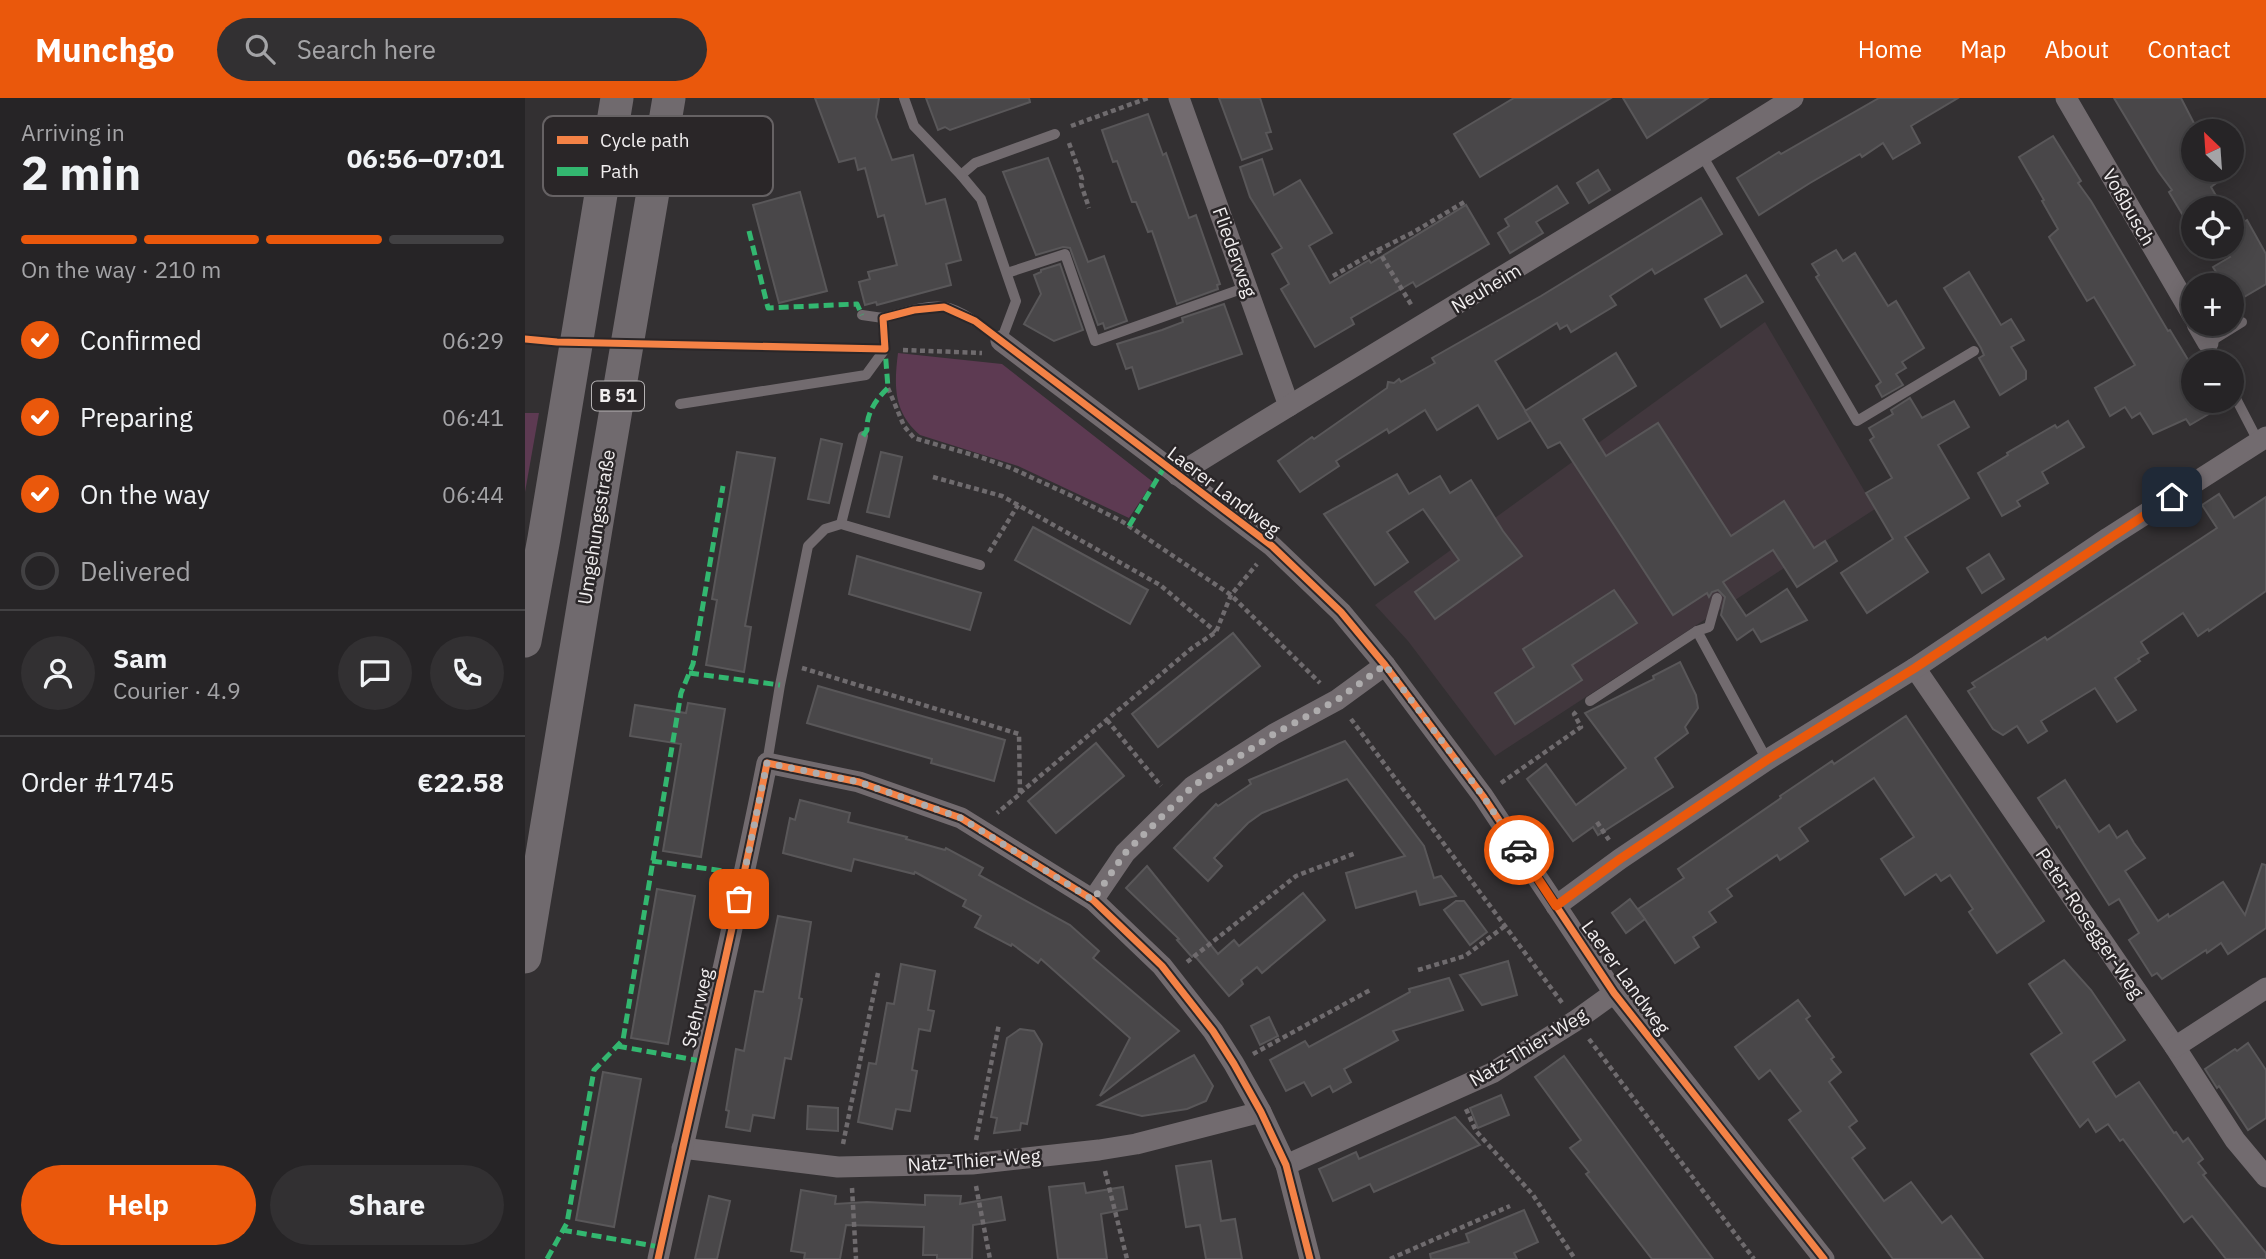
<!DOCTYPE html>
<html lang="en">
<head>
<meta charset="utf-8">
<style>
	:root { --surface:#262426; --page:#323032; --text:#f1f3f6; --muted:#a4a4a7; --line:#424143; --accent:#ea580c }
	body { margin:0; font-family:"IBM Plex Sans",sans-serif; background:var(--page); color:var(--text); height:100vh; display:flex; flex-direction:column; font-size:26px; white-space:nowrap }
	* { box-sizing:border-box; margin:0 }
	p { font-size:23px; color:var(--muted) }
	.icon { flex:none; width:38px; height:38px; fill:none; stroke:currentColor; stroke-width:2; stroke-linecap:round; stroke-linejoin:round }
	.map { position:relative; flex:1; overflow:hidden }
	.drawer { display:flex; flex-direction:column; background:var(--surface); width:525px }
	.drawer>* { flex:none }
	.needle { width:46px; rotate:335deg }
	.controls { position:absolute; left:1656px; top:21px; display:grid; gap:14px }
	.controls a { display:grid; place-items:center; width:63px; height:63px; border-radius:50%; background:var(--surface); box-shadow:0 4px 18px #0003,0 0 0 2px var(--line); font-size:35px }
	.pin { position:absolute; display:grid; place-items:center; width:60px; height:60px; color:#fff; margin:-30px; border-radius:14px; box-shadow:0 4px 10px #0006 }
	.courier { position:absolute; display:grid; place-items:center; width:70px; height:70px; margin:-35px; border:5px solid #ea580c; border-radius:50%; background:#fff; color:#222; box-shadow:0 2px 9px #0007 }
	.headline em { font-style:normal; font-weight:700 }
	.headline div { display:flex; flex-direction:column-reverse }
	.headline { display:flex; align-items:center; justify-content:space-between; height:119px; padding:0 21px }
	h1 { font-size:46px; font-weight:700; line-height:52px }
	.bar { display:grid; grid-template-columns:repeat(4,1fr); gap:10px 7px; align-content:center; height:84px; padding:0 21px }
	.bar i { height:9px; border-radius:5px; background:var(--line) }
	.bar .current { background:var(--accent) }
	.bar p { grid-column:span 4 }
	.line { display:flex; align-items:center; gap:18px; padding:0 21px; border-top:2px solid var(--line) }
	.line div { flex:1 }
	.round { display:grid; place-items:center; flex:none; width:74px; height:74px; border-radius:37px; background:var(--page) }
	ol { padding:0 21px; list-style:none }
	li { display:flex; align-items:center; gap:21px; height:77px }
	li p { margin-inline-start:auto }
	li .icon { padding:7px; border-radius:50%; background:var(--accent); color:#fff; stroke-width:4 }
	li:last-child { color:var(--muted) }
	li i { width:38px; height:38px; border:4px solid var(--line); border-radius:50% }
	.cta { display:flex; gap:14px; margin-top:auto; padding:14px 21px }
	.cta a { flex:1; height:80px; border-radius:42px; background:var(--accent); color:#fff; font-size:28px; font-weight:700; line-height:80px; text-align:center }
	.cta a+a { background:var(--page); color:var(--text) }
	header { display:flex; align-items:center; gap:42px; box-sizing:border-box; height:98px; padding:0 35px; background:var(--accent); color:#fff }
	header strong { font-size:33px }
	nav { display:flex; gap:38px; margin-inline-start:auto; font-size:24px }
	.search { width:490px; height:63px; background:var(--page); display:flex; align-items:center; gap:18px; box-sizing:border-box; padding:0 24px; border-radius:38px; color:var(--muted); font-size:26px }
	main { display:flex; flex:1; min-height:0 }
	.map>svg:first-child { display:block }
	.built { fill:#41373d }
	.green { fill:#5d3a52 }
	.building { fill:#494749; stroke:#595759; stroke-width:2 }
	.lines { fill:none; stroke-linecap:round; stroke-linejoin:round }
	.path { stroke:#6f6b6e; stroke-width:4.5; stroke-dasharray:5 3.5; stroke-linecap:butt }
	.service { stroke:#726b6f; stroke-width:10 }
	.minor { stroke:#726b6f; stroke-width:21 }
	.trunk { stroke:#706a6e; stroke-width:33 }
	.quiet { stroke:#33b770; stroke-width:5; stroke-dasharray:10 5; stroke-linecap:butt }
	.cycleway-casing { stroke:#2a2628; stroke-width:11 }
	.cycleway { stroke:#f48246; stroke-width:7 }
	.done { stroke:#aeacad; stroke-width:7; stroke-dasharray:0 12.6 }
	.route { stroke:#ea580c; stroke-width:9 }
	.labels { text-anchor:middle; stroke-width:5; stroke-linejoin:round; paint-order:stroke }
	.shield { fill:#2a2628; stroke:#b5b2b3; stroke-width:2 }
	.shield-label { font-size:18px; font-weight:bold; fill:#f1eeef }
	.street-label { font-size:19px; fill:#f1eeef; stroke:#2a2628 }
	.key { fill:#2a2628; stroke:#666264; stroke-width:2 }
	.key-label { font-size:19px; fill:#f1eeef }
</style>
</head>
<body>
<header>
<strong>Munchgo</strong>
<div class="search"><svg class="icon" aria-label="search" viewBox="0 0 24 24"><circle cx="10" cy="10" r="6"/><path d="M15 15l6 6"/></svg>Search here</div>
<nav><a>Home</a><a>Map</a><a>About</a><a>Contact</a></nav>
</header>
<main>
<section class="drawer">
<div class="headline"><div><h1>2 min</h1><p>Arriving in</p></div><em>06:56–07:01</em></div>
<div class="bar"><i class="current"></i><i class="current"></i><i class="current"></i><i></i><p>On the way · 210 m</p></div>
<ol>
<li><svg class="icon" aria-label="check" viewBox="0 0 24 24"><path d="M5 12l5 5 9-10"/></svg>Confirmed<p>06:29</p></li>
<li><svg class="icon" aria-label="check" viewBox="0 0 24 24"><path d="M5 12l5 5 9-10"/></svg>Preparing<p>06:41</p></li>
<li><svg class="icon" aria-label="check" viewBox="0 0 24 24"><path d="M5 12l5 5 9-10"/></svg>On the way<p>06:44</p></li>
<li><i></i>Delivered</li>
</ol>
<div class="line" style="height:126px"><a class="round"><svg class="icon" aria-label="person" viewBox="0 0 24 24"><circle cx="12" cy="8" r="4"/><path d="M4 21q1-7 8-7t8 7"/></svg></a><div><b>Sam</b><p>Courier · 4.9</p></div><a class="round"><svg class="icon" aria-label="chat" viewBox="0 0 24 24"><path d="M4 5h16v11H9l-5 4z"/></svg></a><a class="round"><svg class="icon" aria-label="phone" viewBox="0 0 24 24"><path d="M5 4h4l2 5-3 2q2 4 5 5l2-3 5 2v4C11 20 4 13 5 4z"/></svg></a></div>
<div class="line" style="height:91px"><div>Order #1745</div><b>€22.58</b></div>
<div class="cta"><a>Help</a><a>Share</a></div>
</section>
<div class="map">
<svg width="1741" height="1161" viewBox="0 0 1741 1161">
	<rect width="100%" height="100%" fill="#333032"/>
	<!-- built -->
	<path class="built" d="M1240 224 1350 411 970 658 883 543 850 507Z"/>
	<!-- green -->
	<g class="green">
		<path d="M373 255 477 266 628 384 604 420 493 368 395 337C368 314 369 287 373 255Z"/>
		<path d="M0 315H14L0 394Z"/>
	</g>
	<!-- building -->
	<g class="building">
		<path d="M290 0H354L351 19 367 62 388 57 401 106 420 101 436 162 421 166 426 187 352 207 351 204 340 207 334 184 345 181 343 174 372 167 359 117 353 119 340 70 333 72 330 60 314 64Z"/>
		<path d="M401 0H504L505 4 425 32 420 29 413 32Z"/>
		<path d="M694 0H735L746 34 741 35 747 51 717 62Z"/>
		<path d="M989 0H1086L955 79 929 36Z"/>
		<path d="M1098 0H1183L1122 40Z"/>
		<path d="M1354 0H1433L1386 28 1395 45 1368 61 1358 45 1337 59 1335 56 1285 85 1234 117 1212 80 1254 54 1256 56Z"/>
		<path d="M1589 0H1656L1673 33H1668V72H1688L1694 83 1686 89 1698 110H1668V130L1666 131 1644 94 1647 92 1633 73Z"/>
		<path d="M623 16 638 57 641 55 664 120 671 117 695 186 692 187 693 191 652 206 627 133 623 134 611 104H607L592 63 588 64 577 32Z"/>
		<path d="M1528 38 1556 83 1553 85 1566 103 1643 233 1645 232 1668 270V303H1703L1704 304 1665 327 1661 321 1628 336 1615 315 1607 320 1600 309 1585 318 1570 290 1610 267 1569 199 1562 203 1524 139 1533 131 1517 103 1519 102 1494 59Z"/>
		<path d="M523 60 563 164 579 158 602 223 580 231 578 225 573 227 545 150 538 149 511 157 478 74Z"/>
		<path d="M737 61 749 97 775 82 807 135 784 148 805 185 844 162 846 165 941 107 964 146 891 189 888 184 826 220 829 226 790 249 756 191 764 186 747 156 757 150 725 99 715 69Z"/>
		<path d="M1073 72 1085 92 1064 105 1052 85Z"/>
		<path d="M1032 88 1043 105 1011 124 1018 135 985 155 973 135 984 128 980 121Z"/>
		<path d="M275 94 302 193 254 205 228 107Z"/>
		<path d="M1176 100 1197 136 1130 176 1127 171 1085 198 1091 207 1046 234 1042 227 1035 231 1032 225 970 263 1006 322 973 341 953 307 912 332 900 312 864 335 862 331 811 363 814 368 775 394 753 363 787 339 789 341 862 290 863 284 869 285 874 281 876 284 910 265 907 260 1016 198Z"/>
		<path d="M1722 122 1741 156V186L1709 205 1706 200V187H1699L1688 169 1705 159 1698 149H1706V131Z"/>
		<path d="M1311 152 1318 163 1330 155 1363 208 1371 203 1399 250 1377 264 1381 270 1371 276 1378 287 1357 299 1351 288 1356 284 1291 179 1294 177 1287 166Z"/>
		<path d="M535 166 558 232 529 243 499 226 516 196 509 177 516 174V172Z"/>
		<path d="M1444 174 1476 227 1486 221 1499 242 1486 249 1501 273V281L1475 297 1454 260 1459 257 1456 250 1419 190Z"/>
		<path d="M1221 177 1238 204 1196 229 1180 201Z"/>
		<path d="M699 206 717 256 614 291 607 269 601 271 592 246 637 232 658 224 657 220Z"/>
		<path d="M1091 255 1111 288 1058 321 1081 358 1133 325 1206 438 1259 403 1289 450 1300 443 1312 463 1272 489 1248 452 1198 484 1221 518 1262 491 1282 522 1236 544 1228 531 1212 542 1196 517 1200 499 1193 492 1187 494 1184 499 1182 495 1148 517 1035 344 1023 350 1000 313Z"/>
		<path d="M1385 300 1397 320 1429 303 1444 329 1413 347 1444 400 1380 439 1403 474 1342 515 1316 475 1368 441 1341 395 1367 380 1345 342 1349 339 1344 330 1368 316 1366 312Z"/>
		<path d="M1543 323 1559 349 1517 374 1523 385 1492 403 1495 408 1477 418 1453 375 1483 357 1482 355 1530 327 1532 330Z"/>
		<path d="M296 341 317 346 304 405 283 401Z"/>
		<path d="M212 354 250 360 220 528 226 529 219 574 181 567 192 502 187 501Z"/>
		<path d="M356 354 377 359 364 419 342 414Z"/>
		<path d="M872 376 884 396 915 378 925 395 946 382 978 433 997 458 910 521 890 494 934 462 898 411 862 434 883 464 850 487 799 416Z"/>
		<path d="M1694 396 1709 420 1741 399V493L1684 533 1683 531 1673 538 1658 515 1616 544 1623 555 1613 561 1615 563 1590 580 1611 612 1592 624 1570 590 1516 623 1522 633 1503 645 1492 628 1478 637 1468 631 1443 593 1450 589 1447 585 1520 539 1522 542 1692 430 1677 407Z"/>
		<path d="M508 429 623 492 605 526 490 462Z"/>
		<path d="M1464 456 1479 481 1457 495 1442 470Z"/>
		<path d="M332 458 456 495 445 532 324 496Z"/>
		<path d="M1089 492 1112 525 1047 567 1057 582 990 626 970 595 1009 569 998 551Z"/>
		<path d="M708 535 735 568 633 649 607 616Z"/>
		<path d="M1155 564 1171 597 1173 610 1160 629 1163 635 1130 660 1148 689 1073 737 1068 729 1048 743 1002 681 1021 666 1051 707 1101 670 1060 615 1129 581 1128 578Z"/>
		<path d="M293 588 480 642 469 683 406 665 407 661 282 625Z"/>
		<path d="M163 605 200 611 176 759 138 753 156 646 105 638 110 607 161 615Z"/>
		<path d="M1381 618 1519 823 1472 855 1444 814 1448 811 1425 777 1416 783 1411 776 1380 797 1356 761 1389 739 1349 680 1274 730 1283 743 1255 762 1252 757 1202 791 1207 798 1184 814 1191 824 1168 839 1174 849 1150 865 1113 811 1159 780 1153 771 1256 700 1255 698 1307 663 1309 666Z"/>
		<path d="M820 643 899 748 909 780 916 778 931 798 895 807 891 793 831 810 821 775 880 758 822 681 737 715 723 725 689 760 697 768 683 783 649 750 691 706 693 708 726 686 724 682Z"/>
		<path d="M571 645 599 678 531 735 503 703Z"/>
		<path d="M1540 682 1574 734 1584 727 1592 740 1602 733 1609 745 1620 760 1600 773 1633 823 1643 816 1644 819 1698 784 1720 817 1737 766 1741 767V830L1703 856 1696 845 1682 855 1681 852 1637 881 1632 875 1627 878 1604 842 1614 835 1594 801 1584 807 1534 728 1532 730 1513 700Z"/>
		<path d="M275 702 325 715 323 724 382 739 381 741 420 752 421 750 458 770 454 777 545 827 574 853 568 860 654 933 575 998 605 940 516 861 513 865 487 846 486 848 450 829 456 818 438 808 441 802 390 774 389 776 329 761 326 773 258 755 265 720 270 722Z"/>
		<path d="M622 768 693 856 709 842 714 848 778 795 800 822 737 875 732 869 716 882 718 886 704 898 669 857 667 859 652 842 654 841 601 790Z"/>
		<path d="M132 791 170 798 143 946 106 940Z"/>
		<path d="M1105 801 1120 821 1101 835 1087 815Z"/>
		<path d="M931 803H939L962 834 945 847 919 812Z"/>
		<path d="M253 818 286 824 274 900 277 901 266 961 260 960 249 1020 228 1017 225 1033 201 1029 204 1013 201 1012 211 951 219 953 230 893 238 894Z"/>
		<path d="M1539 862 1566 892 1600 942 1568 964 1591 999 1614 984 1649 1035 1651 1034 1658 1044 1663 1040 1678 1061 1673 1065 1681 1075 1678 1077 1741 1155V1161H1701L1667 1118 1659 1124 1598 1041 1595 1043 1583 1026 1571 1034 1563 1021 1555 1029 1506 956 1537 935 1504 886Z"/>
		<path d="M983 863 992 897 957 907 935 877Z"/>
		<path d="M376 866 410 873 403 912 409 913 405 933 394 931 387 972 392 973 385 1013 371 1011 367 1031 333 1024 344 965 351 966 362 905 369 906Z"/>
		<path d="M924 880 938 912 868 933 873 942 819 971 826 984 808 994 805 988 787 998 779 984 761 993 745 962 780 943 784 949 885 894 884 891Z"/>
		<path d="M1273 902 1285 918 1281 921 1309 959 1306 961 1316 974 1304 984 1332 1023 1324 1029 1340 1050 1327 1060 1359 1103 1386 1084 1417 1125 1426 1118 1458 1161H1368L1264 1022 1276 1013 1245 972 1234 981 1210 949Z"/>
		<path d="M744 919 753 938 735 947 726 928Z"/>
		<path d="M495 931 509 933 517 946 502 1026 496 1025 495 1032 469 1035 472 1020 466 1019 482 940Z"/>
		<path d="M1723 945 1741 972V1020L1723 1032 1694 988 1692 990 1680 971 1710 951 1712 953Z"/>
		<path d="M669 957 688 988 681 1003 662 1011 617 1018 573 1007Z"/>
		<path d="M1039 958 1115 1062 1188 1161H1127L1061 1076 1064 1074 1045 1050 1056 1042 1010 979Z"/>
		<path d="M78 974 116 981 89 1129 51 1122Z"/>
		<path d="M976 997 984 1017 953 1030 945 1010Z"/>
		<path d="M283 1008 313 1010V1033L282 1031Z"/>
		<path d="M930 1019 955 1047 849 1094 845 1086 808 1103 794 1071 831 1054 834 1061Z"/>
		<path d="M686 1063 696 1123 710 1121 717 1161H681L675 1127 661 1129 651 1068Z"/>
		<path d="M559 1085 561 1095 598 1089 602 1111 576 1116 582 1161H533L524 1089Z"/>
		<path d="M276 1092 311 1098 310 1106 342 1104 400 1107V1097L436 1098 435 1106 476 1099 480 1122 448 1127 447 1161H412V1157H398L399 1129 321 1127 315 1161H279L280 1155 266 1153Z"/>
		<path d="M184 1098 205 1103 192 1161H170Z"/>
		<path d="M999 1112 1013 1144 989 1155 992 1161H906L905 1156 944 1144 941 1136Z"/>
	</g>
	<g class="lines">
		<!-- path -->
		<g class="path">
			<path d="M546 28 623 0"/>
			<path d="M544 45 557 81 556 86 564 110"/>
			<path d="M853 152 887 135 941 103"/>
			<path d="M808 178 853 152 887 208"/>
			<path d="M378 252 457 255"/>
			<path d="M363 290 379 328 389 340 455 359 486 370 547 398 598 424 706 497 795 585"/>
			<path d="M408 379 477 398 635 487 691 534"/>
			<path d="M464 454 493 407"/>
			<path d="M277 570 494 636 495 696 472 715"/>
			<path d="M826 621 1038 906"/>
			<path d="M582 622 636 688"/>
			<path d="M976 685 1056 629 1049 616 1052 613"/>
			<path d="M495 695 667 550 691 534 706 497 732 466"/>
			<path d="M1072 724 1084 742"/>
			<path d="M662 864 771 778 831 755"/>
			<path d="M893 872 940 858 980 828"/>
			<path d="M1064 941 1229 1161"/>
			<path d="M728 956 847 891"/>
			<path d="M941 1011 951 1033 1008 1097 1050 1161"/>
			<path d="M451 1042 474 926"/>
			<path d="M318 1046 353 875"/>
			<path d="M580 1073 602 1161"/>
			<path d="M451 1088 465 1161"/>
			<path d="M327 1090 331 1161"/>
			<path d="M865 1161 985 1108"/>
		</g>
		<!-- service -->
		<g class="service">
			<path d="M1177 57 1332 323 1449 253"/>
			<path d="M436 77 450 65 530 36"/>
			<path d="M482 175 540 156 570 243 722 189"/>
			<path d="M337 217 358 220"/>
			<path d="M1693 264 1683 245 1717 224"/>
			<path d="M1706 291 1733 343"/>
			<path d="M155 306 341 277 360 251 358 220C374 216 402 206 419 209 438 212 462 232 476 243L491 203 456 101 436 77 389 28 379 0"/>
			<path d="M316 426 338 338"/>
			<path d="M1172 533 1242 662"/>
			<path d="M1065 603 1172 533 1184 529 1192 500"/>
			<path d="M242 665 255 587 283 448 300 431 316 426 455 467"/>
		</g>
		<!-- minor -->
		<g class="minor">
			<path d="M654 0 764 308"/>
			<path d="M1541 0 1668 218"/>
			<path d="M1672 226 1683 245"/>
			<path d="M476 243 747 448 816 514 860 567 958 698 1089 895 1299 1161"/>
			<path d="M652 377C856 250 1064 128 1268 0"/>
			<path d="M1390 570 1650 949 1710 1042 1741 1079"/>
			<path d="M568 802 600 755 668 688 749 636 812 602 860 567"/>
			<path d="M1031 808 1095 761 1242 662 1390 570 1583 440 1741 339"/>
			<path d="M1650 949 1741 890"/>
			<path d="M157 1050 313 1069 447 1066 574 1052 611 1046 736 1014"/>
			<path d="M761 1067 967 975 1050 923 1089 895"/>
			<path d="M133 1161C169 996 209 831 242 665L334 684 436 720 568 802 637 868 688 933 709 966 736 1014 761 1067 785 1161"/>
		</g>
		<!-- trunk -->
		<g class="trunk">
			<path d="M0 543 19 440 92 0"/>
			<path d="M0 859 79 382 144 0"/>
		</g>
		<!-- quiet -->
		<g class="quiet">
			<path d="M224 133 243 210 332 206 337 217"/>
			<path d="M338 338 342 332C341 316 351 301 363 290L360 251 353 250"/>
			<path d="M604 428 640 368"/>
			<path d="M164 575 255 587"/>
			<path d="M127 763 220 776"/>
			<path d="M92 948 176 963"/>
			<path d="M37 1132 135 1149"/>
			<path d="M22 1161 42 1125 69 972 98 942 156 595 168 566 198 388"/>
		</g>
		<defs>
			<g id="cycleway">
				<path d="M0 241 32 244 360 251 358 220 389 212 419 209 450 223 747 448 816 514 860 567 958 698 1089 895 1299 1161"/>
				<path d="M133 1161C169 996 209 831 242 665L334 684 436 720 568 802 637 868 688 933 709 966 736 1014 761 1067 785 1161"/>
			</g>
		</defs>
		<!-- cycleway casing -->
		<use href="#cycleway" class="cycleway-casing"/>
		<!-- cycleway -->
		<use href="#cycleway" class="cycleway"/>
	</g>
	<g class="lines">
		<!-- done -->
		<path class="done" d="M214 801 242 665 334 684 436 720 568 802 600 755 668 688 749 636 812 602 860 567 958 698 994 752"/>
		<!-- route -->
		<path class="route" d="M994 752 1031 808 1095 761 1242 662 1390 570 1647 399"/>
	</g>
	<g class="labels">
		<!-- shield labels -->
		<rect class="shield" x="67" y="283.5" width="52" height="29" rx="5"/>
		<g class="shield-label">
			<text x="93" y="304">B 51</text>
		</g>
		<!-- street labels -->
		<g class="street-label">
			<text transform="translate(1604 109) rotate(60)" y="7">Voßbusch</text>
			<text transform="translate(710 154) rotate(70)" y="7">Fliederweg</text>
			<text transform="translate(961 190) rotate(-31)" y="7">Neuheim</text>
			<text transform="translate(699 393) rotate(37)" y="7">Laerer Landweg</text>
			<text transform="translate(71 429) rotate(-81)" y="7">Umgehungsstraße</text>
			<text transform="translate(1565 825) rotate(56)" y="7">Peter-Rosegger-Weg</text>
			<text transform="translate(1101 879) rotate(54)" y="7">Laerer Landweg</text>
			<text transform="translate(172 910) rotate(-77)" y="7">Stehrweg</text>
			<text transform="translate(1003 949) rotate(-31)" y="7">Natz-Thier-Weg</text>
			<text transform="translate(449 1062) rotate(-4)" y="7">Natz-Thier-Weg</text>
		</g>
	</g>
	<!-- legend -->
	<rect x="18" y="18" width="230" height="80" rx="10" class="key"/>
	<rect x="32" y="38" width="31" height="8" fill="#f48246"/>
	<rect x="32" y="69" width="31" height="9" fill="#33b770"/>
	<g class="key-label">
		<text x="75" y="49">Cycle path</text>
		<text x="75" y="80">Path</text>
	</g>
</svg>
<div class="controls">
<a><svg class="needle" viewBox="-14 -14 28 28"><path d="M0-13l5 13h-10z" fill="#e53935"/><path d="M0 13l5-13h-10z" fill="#a4a4a7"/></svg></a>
<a><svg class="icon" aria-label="locate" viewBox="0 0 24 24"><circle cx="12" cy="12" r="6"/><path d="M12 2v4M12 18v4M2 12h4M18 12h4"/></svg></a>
<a>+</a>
<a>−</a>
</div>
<div class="pin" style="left:214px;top:801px;background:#ea580c"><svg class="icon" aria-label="bag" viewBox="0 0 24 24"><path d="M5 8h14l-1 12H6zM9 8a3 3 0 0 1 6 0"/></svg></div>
<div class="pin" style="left:1647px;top:399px;background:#1f2937"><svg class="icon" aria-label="home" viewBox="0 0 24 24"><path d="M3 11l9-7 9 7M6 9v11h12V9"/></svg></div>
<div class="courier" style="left:994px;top:752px"><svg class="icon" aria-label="car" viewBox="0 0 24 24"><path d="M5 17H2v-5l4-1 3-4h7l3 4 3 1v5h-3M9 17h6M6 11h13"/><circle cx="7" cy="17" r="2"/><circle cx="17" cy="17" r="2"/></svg></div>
</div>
</main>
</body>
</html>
